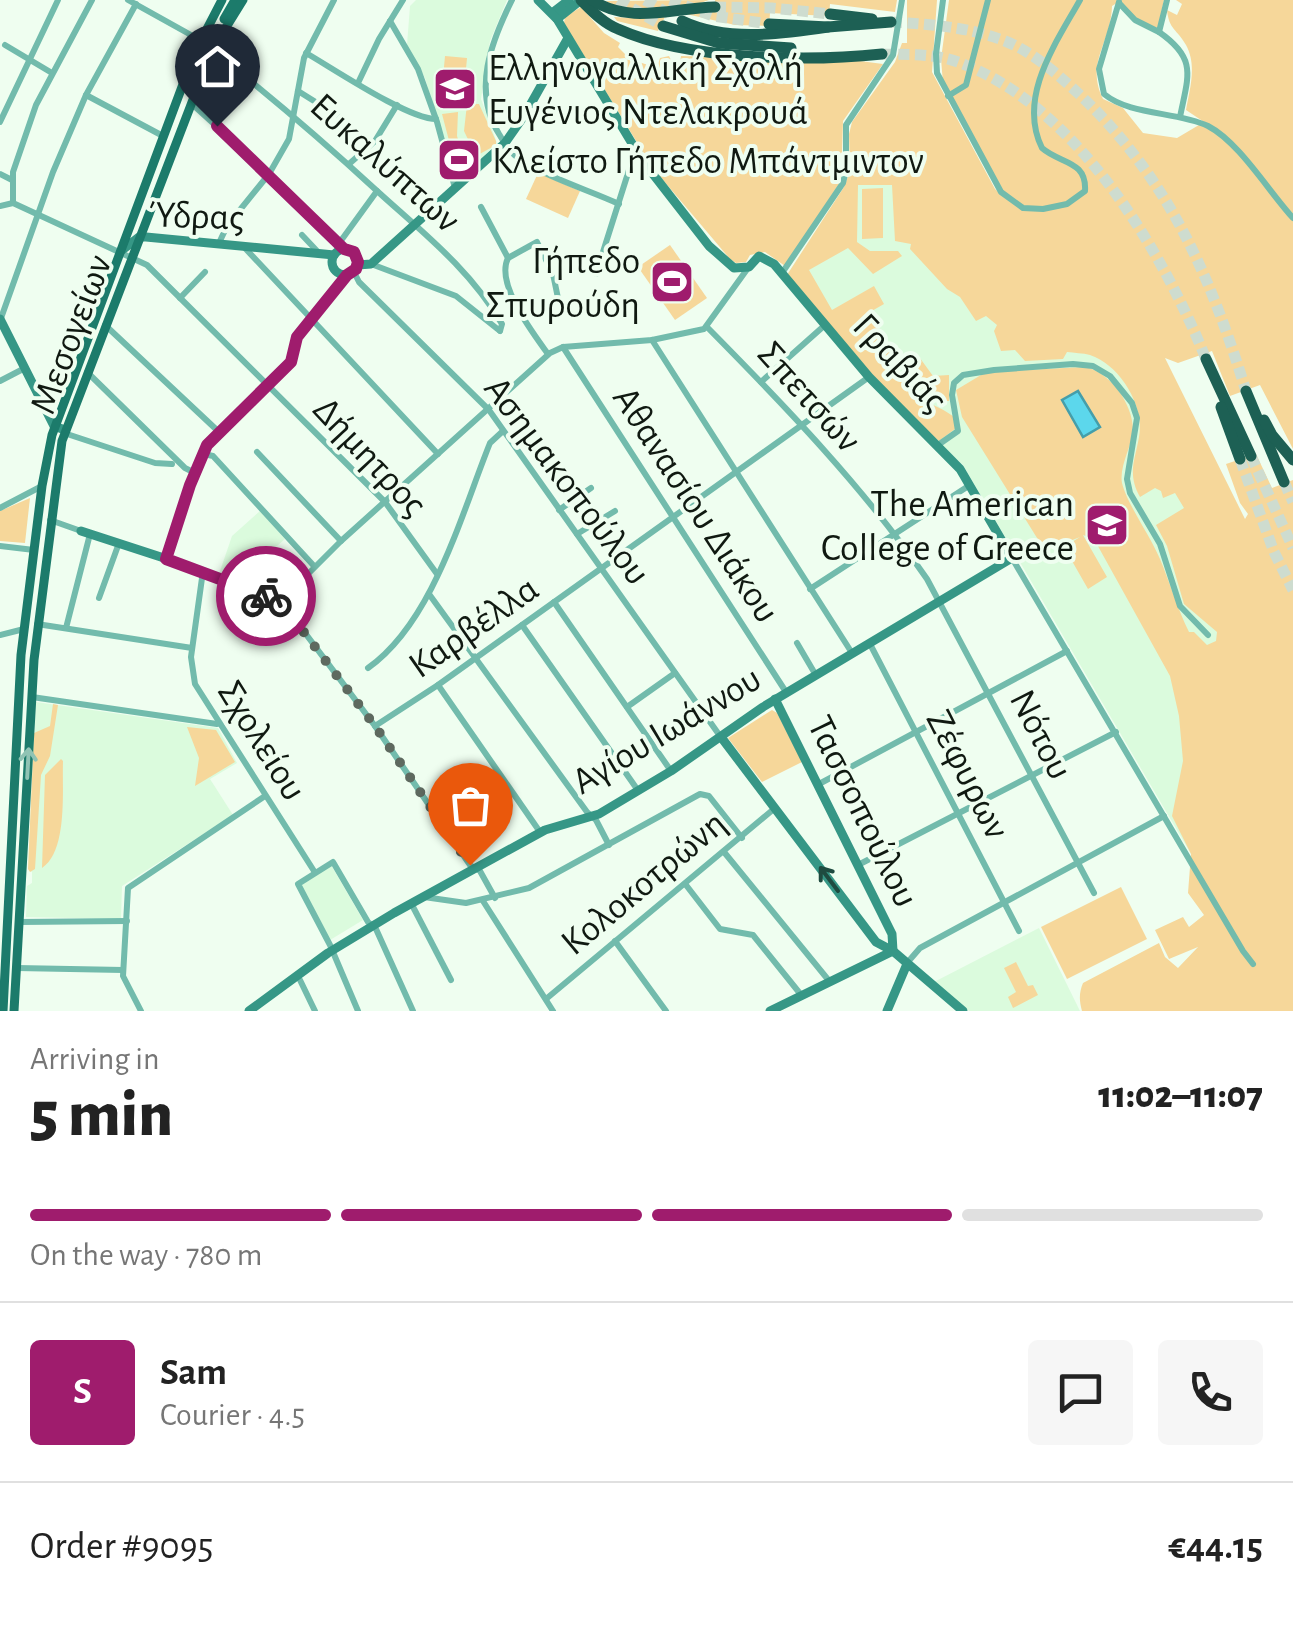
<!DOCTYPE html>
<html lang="en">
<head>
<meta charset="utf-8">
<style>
	:root { --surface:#fff; --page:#f6f6f6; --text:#222; --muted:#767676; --line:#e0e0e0; --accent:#9f1c6d }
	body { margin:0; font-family:"Alegreya Sans",sans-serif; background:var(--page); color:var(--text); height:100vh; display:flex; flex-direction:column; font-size:38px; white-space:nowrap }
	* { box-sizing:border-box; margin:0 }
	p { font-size:32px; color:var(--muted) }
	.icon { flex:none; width:55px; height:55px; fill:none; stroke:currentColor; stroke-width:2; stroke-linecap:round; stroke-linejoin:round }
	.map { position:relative; height:1011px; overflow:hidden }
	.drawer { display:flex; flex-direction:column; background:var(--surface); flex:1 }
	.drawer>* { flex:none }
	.pin { position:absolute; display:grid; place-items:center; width:85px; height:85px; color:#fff; margin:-102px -42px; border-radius:50% 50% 50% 0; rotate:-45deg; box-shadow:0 0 10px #0007 }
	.pin .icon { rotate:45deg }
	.courier { position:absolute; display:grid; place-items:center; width:100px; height:100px; margin:-50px; border:8px solid #9f1c6d; border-radius:50%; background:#fff; color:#222; box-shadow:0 2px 12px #0007 }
	.summary em { font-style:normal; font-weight:800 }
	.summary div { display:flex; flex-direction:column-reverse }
	.summary { display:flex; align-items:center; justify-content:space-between; height:170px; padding:0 30px }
	h1 { font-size:65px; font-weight:800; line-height:75px }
	.bar { display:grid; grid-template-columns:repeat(4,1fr); gap:15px 10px; align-content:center; height:120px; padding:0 30px }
	.bar i { height:12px; border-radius:8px; background:var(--line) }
	.bar .active { background:var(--accent) }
	.bar p { grid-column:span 4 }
	.line { display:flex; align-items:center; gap:25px; padding:0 30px; border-top:2px solid var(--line) }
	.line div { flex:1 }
	.round { display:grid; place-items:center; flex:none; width:105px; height:105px; border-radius:10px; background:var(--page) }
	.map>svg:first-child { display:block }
	.built { fill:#dbfbdd }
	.green { fill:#f6d79a }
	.water { fill:#5cd7ec; stroke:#459eaa; stroke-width:2.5 }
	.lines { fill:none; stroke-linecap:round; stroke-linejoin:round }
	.highway-tunnel { stroke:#cedccf; stroke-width:11; stroke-dasharray:11 5.5; stroke-linecap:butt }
	.street { stroke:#72bbac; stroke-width:6 }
	.secondary { stroke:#369786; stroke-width:9 }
	.primary { stroke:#1c7b6b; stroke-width:9 }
	.highway { stroke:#1d6054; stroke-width:11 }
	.oneway { stroke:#90c3b4 }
	.oneway2 { stroke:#1f4b40 }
	.done { stroke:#5e695f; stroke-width:10; stroke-dasharray:0 18 }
	.route { stroke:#9f1c6d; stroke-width:12 }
	.labels { text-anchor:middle; stroke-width:8; stroke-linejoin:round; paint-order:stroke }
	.poi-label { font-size:38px; fill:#101911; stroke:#effef0; text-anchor:start }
	.street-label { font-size:38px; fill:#101911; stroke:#effef0 }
</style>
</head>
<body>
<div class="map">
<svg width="1293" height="1011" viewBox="0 0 1293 1011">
	<rect width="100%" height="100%" fill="#effef0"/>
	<!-- built -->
	<g class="built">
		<path d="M416 0H507L490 41 481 99 497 143 459 180H455L425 78 407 45 410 6Z"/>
		<path d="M880 171 1132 382 1269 643 1191 854 963 465 916 421 787 275 845 187Z"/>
		<path d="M260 511 285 539 256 564 250 585 219 574 232 536Z"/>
		<path d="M36 702 218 728 237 763 210 779 233 815 122 886 121 919 26 917 27 886 32 883V872L28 869Z"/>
		<path d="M331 865 363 920 330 940 300 883Z"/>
		<path d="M1039 928 1080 1011H969L934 982Z"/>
	</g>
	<!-- green -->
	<g class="green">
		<path d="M709 0 674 12 633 18 666 15 658 31 617 21 614 17 632 18 606 1Z"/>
		<path d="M715 0H897L895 12 830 4 829 16 770 13 769 26 735 25 686 14 715 8Z"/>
		<path d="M907 0H937L932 72 995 189 1006 199 943 83 941 59 949 0H1164L1158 27 1153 30 1131 18 1120 1 1112 6C1111 44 1085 62 1103 99L1123 108 1143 133 1177 138 1204 122 1186 110C1190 88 1197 65 1186 45 1177 29 1169 30 1167 10L1177 15 1182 4 1176 0H1293V449L1260 385 1230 396 1212 351 1178 363 1165 358 1245 519 1248 514 1240 503 1226 464 1256 454 1272 488 1293 480V1011H1082C1079 1000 1079 993 1083 983L1159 943 1165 957 1178 968 1198 947 1169 959 1155 930 1183 917 1189 927 1204 915 1188 893 1191 854 1172 816 1183 761 1179 716 1170 676 1094 539 1083 535 1107 577 1088 589 1064 547 1080 537 1047 550 1042 546 962 417 956 390 986 372 1084 367C1110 371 1133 404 1133 430 1132 446 1119 466 1122 483 1127 504 1151 537 1160 559 1170 583 1177 608 1189 632H1194L1207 645 1216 641 1217 632 1184 604 1167 546 1156 525 1184 508 1175 493 1163 498 1161 491 1155 488 1140 497C1127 474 1135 460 1139 437 1145 406 1120 365 1090 355 1083 353 1074 353 1067 352L1063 359 1025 361 1015 350 1001 351 994 331 997 325 986 316 976 321 960 297 947 289 910 249 911 244 895 241 892 185H858L857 242 870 251H898L902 256 873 274 848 248 809 270 832 310 874 286 884 304 870 312C884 338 898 379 921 398 932 406 946 409 956 419L955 429 939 441C882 392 836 332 787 275L844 187 850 171 849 134 852 122 895 62 902 43H907Z"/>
		<path d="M581 7 604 33 620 43 618 47 630 59 657 68 660 58 669 56 672 62 680 63 681 56 860 61 883 64 843 121 841 181 785 266 765 252 750 255 746 262 736 263 730 259 652 167 564 23 565 17Z"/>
		<path d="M445 56 467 58 463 101 441 99Z"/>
		<path d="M467 104H479L496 141V145L476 156 464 131Z"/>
		<path d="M458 112 457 136 467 168 457 171 442 114Z"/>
		<path d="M538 173 580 191 568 218 526 199Z"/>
		<path d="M883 188V238L862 239V189Z"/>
		<path d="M670 245 707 298 675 320 638 267Z"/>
		<path d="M917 354 933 376 949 375V401C926 402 918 382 908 364Z"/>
		<path d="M30 498 25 543 0 541V511Z"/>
		<path d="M53 704 58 705 50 756 41 775 35 869 30 872 28 869 34 733 50 726Z"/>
		<path d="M772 710 777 713 802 762 762 782 728 738Z"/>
		<path d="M187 727 216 730 235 762 195 786 199 758Z"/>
		<path d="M61 759 63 761C62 790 68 851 42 868L45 775Z"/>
		<path d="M1121 887 1147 939 1067 979 1041 927Z"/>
		<path d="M1016 962 1028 986 1033 985 1038 995 1013 1008 1008 997 1016 992 1004 968Z"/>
	</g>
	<!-- water -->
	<path class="water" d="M1078 391 1100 427 1083 437 1062 400Z"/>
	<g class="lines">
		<!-- highway-tunnel -->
		<g class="highway-tunnel">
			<path d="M618 0 663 26"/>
			<path d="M645 0 669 14"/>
			<path d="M670 0 713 16 769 24"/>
			<path d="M715 7 772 8 830 14"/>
			<path d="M891 22C929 24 969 27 1005 41 1033 52 1057 74 1079 94 1169 179 1210 275 1246 391"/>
			<path d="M882 54C907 55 934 53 958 62 1076 105 1161 248 1206 359"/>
			<path d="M1251 456 1293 548"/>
			<path d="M1240 459 1274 552 1293 590"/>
			<path d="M1284 482 1293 502"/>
		</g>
		<!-- street -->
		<g class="street">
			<path d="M128 0 200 40"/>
			<path d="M512 0C491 42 472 91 499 134 504 142 510 153 518 158 548 178 586 189 619 204"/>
			<path d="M943 0 936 54 937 73 1001 192 1023 208 1043 209 1067 204 1085 191C1087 160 1060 164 1042 148 1017 97 1056 43 1080 0"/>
			<path d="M1119 2 1099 69 1104 94C1131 116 1176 111 1208 126 1239 142 1269 192 1293 218"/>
			<path d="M1119 3 1135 20 1159 32 1167 0"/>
			<path d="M390 21 418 69 437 122 455 188"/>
			<path d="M1159 32C1198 59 1188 76 1180 117"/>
			<path d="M5 45 52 73"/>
			<path d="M212 50C269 95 323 141 376 190 422 232 470 269 502 324L500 331"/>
			<path d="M306 53C334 69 408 119 436 119"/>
			<path d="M358 83 379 39 403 0"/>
			<path d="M298 91 346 121"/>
			<path d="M86 95 163 136"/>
			<path d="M948 96 966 85 988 0"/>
			<path d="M192 104 269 174 344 249"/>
			<path d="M0 122 58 0"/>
			<path d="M349 164 375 141 397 105"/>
			<path d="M0 174 12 180"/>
			<path d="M13 203V172L36 105 92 0"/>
			<path d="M0 206 13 203 147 265 385 502 437 574"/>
			<path d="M481 207 508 258 537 242 553 274 559 303"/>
			<path d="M302 235 318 252"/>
			<path d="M340 242 377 191"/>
			<path d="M219 243 227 226 269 174 289 139 304 58 334 0"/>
			<path d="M243 246 438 454"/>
			<path d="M508 258C495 284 533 333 548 354"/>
			<path d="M371 264 456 296 500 331"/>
			<path d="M354 272 359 282 489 410 720 736"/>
			<path d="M782 273 843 183 846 170V125L893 55 902 0"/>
			<path d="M596 274 635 151"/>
			<path d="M180 298 205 272"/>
			<path d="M0 321 53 172 86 95 136 4"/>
			<path d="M105 325 219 432"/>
			<path d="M707 327C785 406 864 488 927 579L1094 893"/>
			<path d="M652 340 852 653"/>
			<path d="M563 347 786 692"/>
			<path d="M87 372 185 468 195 473"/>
			<path d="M0 381 25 368"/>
			<path d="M761 382 825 325"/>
			<path d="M64 433 155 463 172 464"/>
			<path d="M938 445 958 431 952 395 954 383 963 375 994 370 1073 364 1093 366 1110 376 1132 403 1137 418 1127 479 1130 493 1160 544 1180 606 1208 635"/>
			<path d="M257 452 341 541"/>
			<path d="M204 454 213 456 314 566"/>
			<path d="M0 508 42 486"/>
			<path d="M559 510 591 488"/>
			<path d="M50 520 81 531"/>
			<path d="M577 534 615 511"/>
			<path d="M0 546 34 550"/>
			<path d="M1012 558 1243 951 1253 964"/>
			<path d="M167 559 281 601"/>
			<path d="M203 571 191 657 195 684 314 871"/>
			<path d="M810 589 970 485"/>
			<path d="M429 594 587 812 596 820 609 845"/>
			<path d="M99 598 119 543"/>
			<path d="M281 601 341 541 550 353 563 347 652 340 704 329 748 268"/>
			<path d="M281 601 375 726 470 865 480 871 495 898"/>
			<path d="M554 602 671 771"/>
			<path d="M37 624 192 648"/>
			<path d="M522 625 637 789"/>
			<path d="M66 628 90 534"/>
			<path d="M0 635 24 629"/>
			<path d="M797 643 814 672"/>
			<path d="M870 644 1019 931"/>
			<path d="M368 668C433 622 461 515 490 443L503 431"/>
			<path d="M438 685 540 832"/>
			<path d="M32 697 217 724"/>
			<path d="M627 707 675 673"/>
			<path d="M375 726 438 685 869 377"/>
			<path d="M819 784 1067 651"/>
			<path d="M724 852 830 982"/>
			<path d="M858 865 1116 732"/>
			<path d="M686 885 720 929 753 935 802 996"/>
			<path d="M424 897 466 903 529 888 700 794 709 796 742 838"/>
			<path d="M483 901 553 1011"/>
			<path d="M411 903 451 980"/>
			<path d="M19 922 127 921"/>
			<path d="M615 941 666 1011"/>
			<path d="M907 963 920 948 1164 816"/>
			<path d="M17 968 123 970"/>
			<path d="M300 980 315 1011"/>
			<path d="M546 999 775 808"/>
			<path d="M141 1011 123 976 128 888 265 796"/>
			<path d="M358 1011 330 945 298 884 333 862 368 922 376 929 413 1011"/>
		</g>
		<!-- secondary -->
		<g class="secondary">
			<path d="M552 13 569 0"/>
			<path d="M557 19 581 0"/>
			<circle cx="345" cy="262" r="13"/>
			<path d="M121 251 139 237H146L334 255"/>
			<path d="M358 265 371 264 505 143 524 116 568 38"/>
			<path d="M0 319 54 426 65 430"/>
			<path d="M81 531 167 559 190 485 207 445 291 362 297 337 347 275"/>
			<path d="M775 699 892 934 893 951"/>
			<path d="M721 737 876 942 893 951 963 1011"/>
			<path d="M249 1011 328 953 394 913 545 830 599 814 671 771 763 707 1012 558 960 469 869 377 774 264 759 256 749 267 734 268 709 246 642 160 557 19 538 0"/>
			<path d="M770 1011 893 951"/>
			<path d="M887 1011 907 964"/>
		</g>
		<!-- primary -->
		<g class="primary">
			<path d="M224 19 235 0"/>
			<path d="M3 1011 21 655 42 486 52 435 195 52 222 0"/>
			<path d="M14 1011 34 660 62 441 212 50 243 0"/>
		</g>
		<!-- highway -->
		<g class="highway">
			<path d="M581 0C592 11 603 23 618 29 687 60 807 62 882 54"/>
			<path d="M592 0C630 25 672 8 715 7"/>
			<path d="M830 14 872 19"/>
			<path d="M682 21C726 42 781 34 828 27"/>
			<path d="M769 24 828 27 891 22"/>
			<path d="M663 26 719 43 791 48"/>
			<path d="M1206 359 1251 456"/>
			<path d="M1246 391 1284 482"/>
			<path d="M1221 407 1240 459"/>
			<path d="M1264 420 1272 435 1293 460"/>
		</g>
	</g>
	<!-- one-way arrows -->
	<defs><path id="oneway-shaft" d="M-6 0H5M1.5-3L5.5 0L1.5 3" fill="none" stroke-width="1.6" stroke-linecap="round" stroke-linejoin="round" transform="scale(2.5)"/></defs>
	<use class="oneway" href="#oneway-shaft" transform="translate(28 763) rotate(-87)"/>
	<use class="oneway2" href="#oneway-shaft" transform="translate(829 879) rotate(-127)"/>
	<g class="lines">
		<!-- done -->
		<path class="done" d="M266 596 281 602 375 726 470 865"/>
		<!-- route -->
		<path class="route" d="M217 126 344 249 354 252 358 262 356 269 347 275 297 337 291 362 207 445 190 485 166 559 266 596"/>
	</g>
	<!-- icons -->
	<defs>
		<symbol id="school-square" viewBox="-11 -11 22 22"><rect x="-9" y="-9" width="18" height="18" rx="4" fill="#9f1c6d" stroke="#effef0"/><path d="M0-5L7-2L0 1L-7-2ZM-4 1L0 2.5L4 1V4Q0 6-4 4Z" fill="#fff"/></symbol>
		<symbol id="stadium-square" viewBox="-11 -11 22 22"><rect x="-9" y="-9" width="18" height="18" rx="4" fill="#9f1c6d" stroke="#effef0"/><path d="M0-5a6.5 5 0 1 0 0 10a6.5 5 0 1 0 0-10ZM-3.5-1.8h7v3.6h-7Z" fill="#fff"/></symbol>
		<symbol id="university-square" viewBox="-11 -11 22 22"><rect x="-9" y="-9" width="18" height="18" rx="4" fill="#9f1c6d" stroke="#effef0"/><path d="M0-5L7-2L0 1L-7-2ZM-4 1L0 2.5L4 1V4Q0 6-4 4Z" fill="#fff"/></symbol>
	</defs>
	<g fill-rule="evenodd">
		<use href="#school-square" x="430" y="64" width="50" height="50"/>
		<use href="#stadium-square" x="434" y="135" width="50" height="50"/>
		<use href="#stadium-square" x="647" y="257" width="50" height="50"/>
		<use href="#university-square" x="1082" y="500" width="50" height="50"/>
	</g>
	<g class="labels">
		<!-- poi labels -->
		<g class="poi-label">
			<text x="488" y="80">Ελληνογαλλική Σχολή<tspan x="488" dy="44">Ευγένιος Ντελακρουά</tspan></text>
			<text x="492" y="173">Κλείστο Γήπεδο Μπάντμιντον</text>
			<text x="640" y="273" text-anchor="end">Γήπεδο<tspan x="640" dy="44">Σπυρούδη</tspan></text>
			<text x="1074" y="516" text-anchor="end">The American<tspan x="1074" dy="44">College of Greece</tspan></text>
		</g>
		<!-- street labels -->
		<g class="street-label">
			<text transform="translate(386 162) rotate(42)" y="13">Ευκαλύπτων</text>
			<text transform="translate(197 215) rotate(2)" y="13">Ύδρας</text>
			<text transform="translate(70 334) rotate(-69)" y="13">Μεσογείων</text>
			<text transform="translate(901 362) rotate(47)" y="13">Γραβιάς</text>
			<text transform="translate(810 396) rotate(48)" y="13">Σπετσών</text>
			<text transform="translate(371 456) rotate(47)" y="13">Δήμητρος</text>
			<text transform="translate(568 480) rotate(53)" y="13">Ασημακοπούλου</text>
			<text transform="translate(697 504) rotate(57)" y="13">Αθανασίου Διάκου</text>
			<text transform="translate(473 626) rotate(-35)" y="13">Καρβέλλα</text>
			<text transform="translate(666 729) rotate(-31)" y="13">Αγίου Ιωάννου</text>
			<text transform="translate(1042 734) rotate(63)" y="13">Νότου</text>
			<text transform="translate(263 740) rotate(58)" y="13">Σχολείου</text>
			<text transform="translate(969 774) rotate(63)" y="13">Ζέφυρων</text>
			<text transform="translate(864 811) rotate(64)" y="13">Τασσοπούλου</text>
			<text transform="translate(643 882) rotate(-40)" y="13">Κολοκοτρώνη</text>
		</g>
	</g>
</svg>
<div class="pin" style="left:470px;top:865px;background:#ea580c"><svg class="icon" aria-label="bag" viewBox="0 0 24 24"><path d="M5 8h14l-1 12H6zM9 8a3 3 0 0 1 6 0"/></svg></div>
<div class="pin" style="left:217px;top:126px;background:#1f2937"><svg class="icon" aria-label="home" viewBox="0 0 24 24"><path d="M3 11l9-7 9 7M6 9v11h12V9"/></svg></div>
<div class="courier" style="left:266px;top:596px"><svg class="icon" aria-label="bike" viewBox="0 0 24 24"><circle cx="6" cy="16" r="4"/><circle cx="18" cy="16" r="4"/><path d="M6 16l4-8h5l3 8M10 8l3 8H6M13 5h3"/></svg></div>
</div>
<section class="drawer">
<div class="summary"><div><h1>5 min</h1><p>Arriving in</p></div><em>11:02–11:07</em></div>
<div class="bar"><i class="active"></i><i class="active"></i><i class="active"></i><i></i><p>On the way · 780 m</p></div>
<div class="line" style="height:180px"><b class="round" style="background:var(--accent);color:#fff">S</b><div><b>Sam</b><p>Courier · 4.5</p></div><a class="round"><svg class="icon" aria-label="chat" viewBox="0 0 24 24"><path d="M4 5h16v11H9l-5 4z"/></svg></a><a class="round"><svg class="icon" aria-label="phone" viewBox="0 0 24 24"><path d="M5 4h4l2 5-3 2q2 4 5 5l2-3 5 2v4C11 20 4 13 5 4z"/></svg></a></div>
<div class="line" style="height:130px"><div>Order #9095</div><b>€44.15</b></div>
</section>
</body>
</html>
